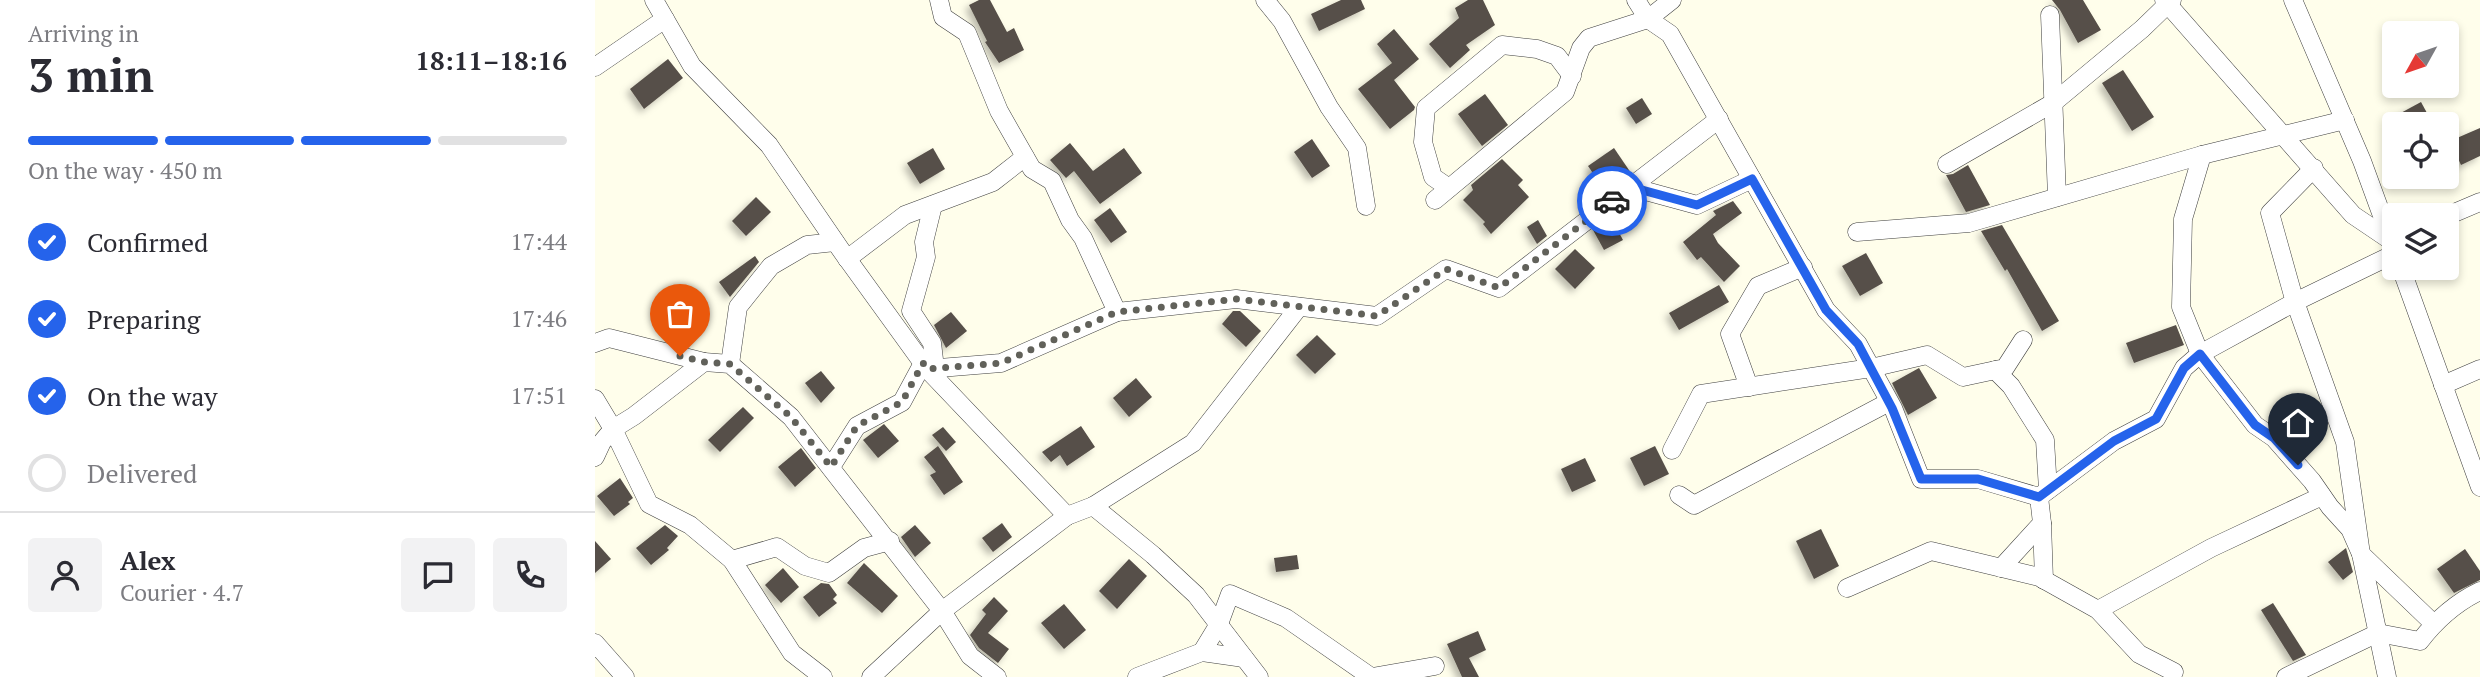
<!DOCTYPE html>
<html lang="en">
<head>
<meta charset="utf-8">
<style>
	:root { --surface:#fff; --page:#f2f2f3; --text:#2b2b33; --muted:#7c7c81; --line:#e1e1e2; --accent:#2563eb }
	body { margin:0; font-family:"PT Serif",serif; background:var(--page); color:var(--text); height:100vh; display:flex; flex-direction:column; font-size:26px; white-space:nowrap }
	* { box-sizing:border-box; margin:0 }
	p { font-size:23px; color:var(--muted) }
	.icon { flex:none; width:38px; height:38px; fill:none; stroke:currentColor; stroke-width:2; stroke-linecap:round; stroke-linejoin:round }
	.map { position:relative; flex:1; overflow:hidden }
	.sheet { display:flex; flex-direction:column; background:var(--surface); width:595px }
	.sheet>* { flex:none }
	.needle { width:46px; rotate:230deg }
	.buttons { position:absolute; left:1787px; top:21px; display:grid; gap:14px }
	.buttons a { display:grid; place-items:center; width:77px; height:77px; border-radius:7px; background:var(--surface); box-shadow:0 4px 10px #0003; font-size:35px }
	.pin { position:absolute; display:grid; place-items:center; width:60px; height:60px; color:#fff; margin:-72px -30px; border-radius:50% 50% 50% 0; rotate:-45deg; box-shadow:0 0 7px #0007 }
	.pin .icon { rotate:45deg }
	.courier { position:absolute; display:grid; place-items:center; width:70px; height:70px; margin:-35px; border:5px solid #2563eb; border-radius:50%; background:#fff; color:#222; box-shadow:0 2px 9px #0007 }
	.summary em { font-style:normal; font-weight:800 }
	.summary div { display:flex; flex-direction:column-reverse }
	.summary { display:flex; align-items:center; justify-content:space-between; height:119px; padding:0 28px }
	h1 { font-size:46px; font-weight:800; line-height:52px }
	.bar { display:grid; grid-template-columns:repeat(4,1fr); gap:10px 7px; align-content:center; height:84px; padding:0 28px }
	.bar i { height:9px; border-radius:5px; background:var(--line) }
	.bar .on { background:var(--accent) }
	.bar p { grid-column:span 4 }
	.line { display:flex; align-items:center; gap:18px; padding:0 28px; border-top:2px solid var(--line) }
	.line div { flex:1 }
	.round { display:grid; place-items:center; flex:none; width:74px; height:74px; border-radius:7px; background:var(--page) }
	ol { padding:0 28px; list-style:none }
	li { display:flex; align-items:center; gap:21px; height:77px }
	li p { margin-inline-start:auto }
	li .icon { padding:7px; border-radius:50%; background:var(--accent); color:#fff; stroke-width:4 }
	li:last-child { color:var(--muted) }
	li i { width:38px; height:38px; border:4px solid var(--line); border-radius:50% }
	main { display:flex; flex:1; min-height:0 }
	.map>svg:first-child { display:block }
	.building { fill:#564f48; filter:url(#shadow) }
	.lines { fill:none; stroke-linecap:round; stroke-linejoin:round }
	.minor-casing { stroke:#3f3f3f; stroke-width:19 }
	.minor { stroke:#fff; stroke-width:18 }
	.done { stroke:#61615a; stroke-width:7; stroke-dasharray:0 12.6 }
	.route { stroke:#2563eb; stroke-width:9 }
</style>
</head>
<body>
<main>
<section class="sheet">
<div class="summary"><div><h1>3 min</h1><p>Arriving in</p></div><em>18:11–18:16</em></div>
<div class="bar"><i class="on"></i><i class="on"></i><i class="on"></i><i></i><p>On the way · 450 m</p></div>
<ol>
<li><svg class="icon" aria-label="check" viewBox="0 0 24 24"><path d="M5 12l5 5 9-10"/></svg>Confirmed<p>17:44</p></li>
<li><svg class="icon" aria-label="check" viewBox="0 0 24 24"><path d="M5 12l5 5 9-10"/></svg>Preparing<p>17:46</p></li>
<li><svg class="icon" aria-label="check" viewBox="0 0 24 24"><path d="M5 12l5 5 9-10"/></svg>On the way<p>17:51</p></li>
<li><i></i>Delivered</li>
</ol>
<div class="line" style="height:126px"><a class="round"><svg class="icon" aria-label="person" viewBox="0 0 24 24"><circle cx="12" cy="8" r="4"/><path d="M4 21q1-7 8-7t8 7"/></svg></a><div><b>Alex</b><p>Courier · 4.7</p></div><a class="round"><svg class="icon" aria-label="chat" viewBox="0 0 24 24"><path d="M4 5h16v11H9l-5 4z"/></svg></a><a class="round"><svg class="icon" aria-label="phone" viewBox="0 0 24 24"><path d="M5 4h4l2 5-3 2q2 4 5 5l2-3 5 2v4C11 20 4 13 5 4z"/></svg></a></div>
</section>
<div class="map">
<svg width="1885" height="677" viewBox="0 0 1885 677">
	<defs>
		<filter id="shadow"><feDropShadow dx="-4" dy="4" stdDeviation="3.5" flood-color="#0004"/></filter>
	</defs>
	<rect width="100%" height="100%" fill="#fffeeb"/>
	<!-- building -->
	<g class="building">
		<path d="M384 0H395L412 32 419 28 429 50 404 63 390 42 392 41 374 5Z"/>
		<path d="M746 0H766L770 9 724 31 716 14Z"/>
		<path d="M873 0H888L900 25 871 45 875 50 855 68 834 44 864 18 860 8Z"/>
		<path d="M1457 0H1488L1506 30 1483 43 1465 10Z"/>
		<path d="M799 29 824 59 799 80 820 107 819 110 795 129 763 89 797 63 782 44Z"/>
		<path d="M73 59 88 78 49 109 35 89Z"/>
		<path d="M1528 70 1559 117 1537 131 1507 83Z"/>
		<path d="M890 94 913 125 887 146 863 114Z"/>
		<path d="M1047 98 1057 114 1041 124 1031 108Z"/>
		<path d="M1826 102 1838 124H1807L1802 115Z"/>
		<path d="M1885 128V156L1866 165 1855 141Z"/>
		<path d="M717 139 735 166 717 178 699 152Z"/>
		<path d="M475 143 498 171 529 148 547 173 505 204 479 171 471 178 455 160Z"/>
		<path d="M338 148 350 169 325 184 312 163Z"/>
		<path d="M1019 148 1036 173 1010 191 993 166Z"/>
		<path d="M907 159 928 180 923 185 934 197 896 234 888 224 890 222 868 200 878 190 876 185Z"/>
		<path d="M1373 165 1395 205 1371 212 1351 175 1358 174Z"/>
		<path d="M161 197 176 212 151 236 137 221Z"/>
		<path d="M1138 201 1147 213 1118 234 1123 243 1145 266 1129 282 1106 257 1102 260 1088 242 1121 215 1118 211Z"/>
		<path d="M515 208 532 232 516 243 499 220Z"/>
		<path d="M1016 218 1028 240 1009 250 998 230Z"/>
		<path d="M943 220 952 236 942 244 932 227Z"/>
		<path d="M1407 225 1464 321 1447 331 1412 269 1410 271 1386 231Z"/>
		<path d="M980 249 1000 268 980 289 960 269Z"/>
		<path d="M1271 253 1288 283 1265 296 1247 266Z"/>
		<path d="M160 256 164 262 135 297 124 282Z"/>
		<path d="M1124 285 1134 302 1084 330 1074 313Z"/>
		<path d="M638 311H645L666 331 651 347 627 324Z"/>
		<path d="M356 312 372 331 351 348 339 325Z"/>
		<path d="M1581 325 1589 345 1539 363 1531 343Z"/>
		<path d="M722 335 741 354 720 374 701 355Z"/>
		<path d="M1324 368 1342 398 1313 415 1297 383Z"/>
		<path d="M226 371 240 388 226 403 210 383Z"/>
		<path d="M541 378 557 397 534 417 518 398Z"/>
		<path d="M148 407 159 418 125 452 113 440Z"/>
		<path d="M289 424 304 441 283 458 268 440Z"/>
		<path d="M486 426 500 447 472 466 465 455 456 462 447 452Z"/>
		<path d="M348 427 361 442 351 451 337 435Z"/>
		<path d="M343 446 368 482 349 495 335 475 341 472 329 457Z"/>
		<path d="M1060 446 1074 474 1049 486 1035 458Z"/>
		<path d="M206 448 221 468 200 487 183 467Z"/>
		<path d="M990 458 1001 481 977 492 966 469Z"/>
		<path d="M25 478 38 498 33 502 35 504 19 516 2 496Z"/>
		<path d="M407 523 417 537 398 552 387 538Z"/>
		<path d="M70 525 83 536 72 548 74 550 56 565 41 548Z"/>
		<path d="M320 525 336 543 320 557 306 537Z"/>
		<path d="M1226 529 1244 566 1219 579 1201 541Z"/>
		<path d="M0 541 16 559 0 573Z"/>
		<path d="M1751 548 1758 572 1748 580 1733 562Z"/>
		<path d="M1870 549 1885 571V580L1859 593 1842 569Z"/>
		<path d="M702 555 704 569 681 572 679 558Z"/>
		<path d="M534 559 552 576 522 609 504 591Z"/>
		<path d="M269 563 303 596 287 613 252 583Z"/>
		<path d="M188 568 204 587 186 603 170 585Z"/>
		<path d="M226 583 234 584 242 595 238 599 242 603 224 617 208 597Z"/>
		<path d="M399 597 413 611 393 633 414 649 403 663 384 648 375 635 391 614 387 610Z"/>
		<path d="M1678 603 1711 655 1698 661 1666 610Z"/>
		<path d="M469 604 491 630 469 649 446 623Z"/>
		<path d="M883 631 891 650 874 658 884 677H867L852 644Z"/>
	</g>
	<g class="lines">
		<defs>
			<g id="minor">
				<path d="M59 0 97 66 174 145 248 253 332 369"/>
				<path d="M344 0 348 17 372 33 404 111 437 169 457 181 475 220 488 238 522 312"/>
				<path d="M670 0 687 21 734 107 762 148 771 206"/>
				<path d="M1041 0 1053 19 1075 34 1231 310 1263 344 1298 408 1326 479H1383L1444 497 1519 441 1561 419 1589 368 1605 354 1700 302 1799 254"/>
				<path d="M1569 0 1758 215 1795 240 1799 238"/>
				<path d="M1698 0 1767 161 1797 243"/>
				<path d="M1455 15 1462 197"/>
				<path d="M0 67 70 19"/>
				<path d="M1607 155 1588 219 1586 307 1605 354 1660 425 1679 438 1717 481 1735 507 1755 529 1766 554 1839 624"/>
				<path d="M1352 164 1458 103 1547 29 1577 0"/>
				<path d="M1719 168 1675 213 1699 299 1750 442 1766 554 1792 677"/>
				<path d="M1036 187 1102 205 1157 179"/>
				<path d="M854 188 838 177 828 142 831 108 907 45 942 49 962 56 977 76"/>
				<path d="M840 200 970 92 986 48 994 38 1053 19 1077 0"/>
				<path d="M338 205 329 242 331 257 316 311 337 343 340 368"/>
				<path d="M1852 216 1885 202"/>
				<path d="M1262 232 1374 223 1607 155 1750 120"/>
				<path d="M252 259 310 215 398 182 430 157"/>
				<path d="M1806 268 1885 487"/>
				<path d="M0 343 14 338 109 362"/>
				<path d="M135 364 143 307 176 266 212 245 240 242"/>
				<path d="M1400 370 1416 386 1450 440 1453 490"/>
				<path d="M1848 385 1885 369"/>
				<path d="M1154 387 1135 334 1163 286 1208 267"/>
				<path d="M0 399 18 429 54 504 95 525 137 560 197 653 228 677"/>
				<path d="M1077 450 1106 394 1276 368 1332 355 1368 377 1410 368 1428 340"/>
				<path d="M0 457 7 442 18 429 39 416 109 362 135 364 196 417 347 611 375 656 402 677"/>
				<path d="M236 467 262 426 307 402 328 363"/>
				<path d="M1084 495 1099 505 1294 402"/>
				<path d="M498 506 598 443 704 307"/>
				<path d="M472 516 332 369 406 363 522 312 641 299 782 316 851 269 904 288 1124 119"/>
				<path d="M1447 523 1449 580"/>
				<path d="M137 560 182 547 210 566 234 573 269 548 295 541"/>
				<path d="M1406 568 1447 523 1444 497"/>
				<path d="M1252 588 1336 551 1444 577 1503 610 1544 654 1579 672"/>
				<path d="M1503 610 1616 548 1727 496"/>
				<path d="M0 643 30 677"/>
				<path d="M607 652 624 624 635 594 691 618 776 677"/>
				<path d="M276 677 347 611 472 516 498 506 558 555 601 595 664 677"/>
				<path d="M542 677 607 652 649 658"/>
				<path d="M777 677 840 666"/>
				<path d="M1691 677 1783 633 1825 641C1842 619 1860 603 1885 591"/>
			</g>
		</defs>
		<!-- minor casing -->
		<use href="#minor" class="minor-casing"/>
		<!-- minor -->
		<use href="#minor" class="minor"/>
	</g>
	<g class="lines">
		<!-- done -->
		<path class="done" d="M85 356 109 362 135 364 196 417 236 467 262 426 307 402 328 363 332 369 406 363 522 312 642 299 782 316 851 269 904 288 1017 201"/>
		<!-- route -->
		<path class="route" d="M1017 201 1036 187 1102 205 1157 179 1231 310 1263 344 1297 408 1326 479H1383L1444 497 1519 441 1561 419 1589 368 1605 354 1660 425 1679 438 1703 465"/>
	</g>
</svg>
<div class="buttons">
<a><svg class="needle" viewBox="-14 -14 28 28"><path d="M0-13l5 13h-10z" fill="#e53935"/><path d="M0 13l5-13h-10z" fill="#7c7c81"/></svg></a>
<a><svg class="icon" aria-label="locate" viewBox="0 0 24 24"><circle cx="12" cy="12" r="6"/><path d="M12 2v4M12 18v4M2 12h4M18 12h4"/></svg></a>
<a><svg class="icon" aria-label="layers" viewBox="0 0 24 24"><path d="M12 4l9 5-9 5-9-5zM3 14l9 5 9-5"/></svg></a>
</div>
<div class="pin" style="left:85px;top:356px;background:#ea580c"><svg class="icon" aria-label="bag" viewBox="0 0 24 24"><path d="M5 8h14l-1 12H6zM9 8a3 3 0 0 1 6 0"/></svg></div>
<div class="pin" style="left:1703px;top:465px;background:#1f2937"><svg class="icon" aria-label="home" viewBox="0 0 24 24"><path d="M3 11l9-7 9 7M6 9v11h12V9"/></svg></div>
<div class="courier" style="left:1017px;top:201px"><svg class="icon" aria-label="car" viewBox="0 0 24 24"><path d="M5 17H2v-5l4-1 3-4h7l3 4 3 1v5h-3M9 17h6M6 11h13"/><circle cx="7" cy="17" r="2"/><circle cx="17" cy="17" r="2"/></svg></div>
</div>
</main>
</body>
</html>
